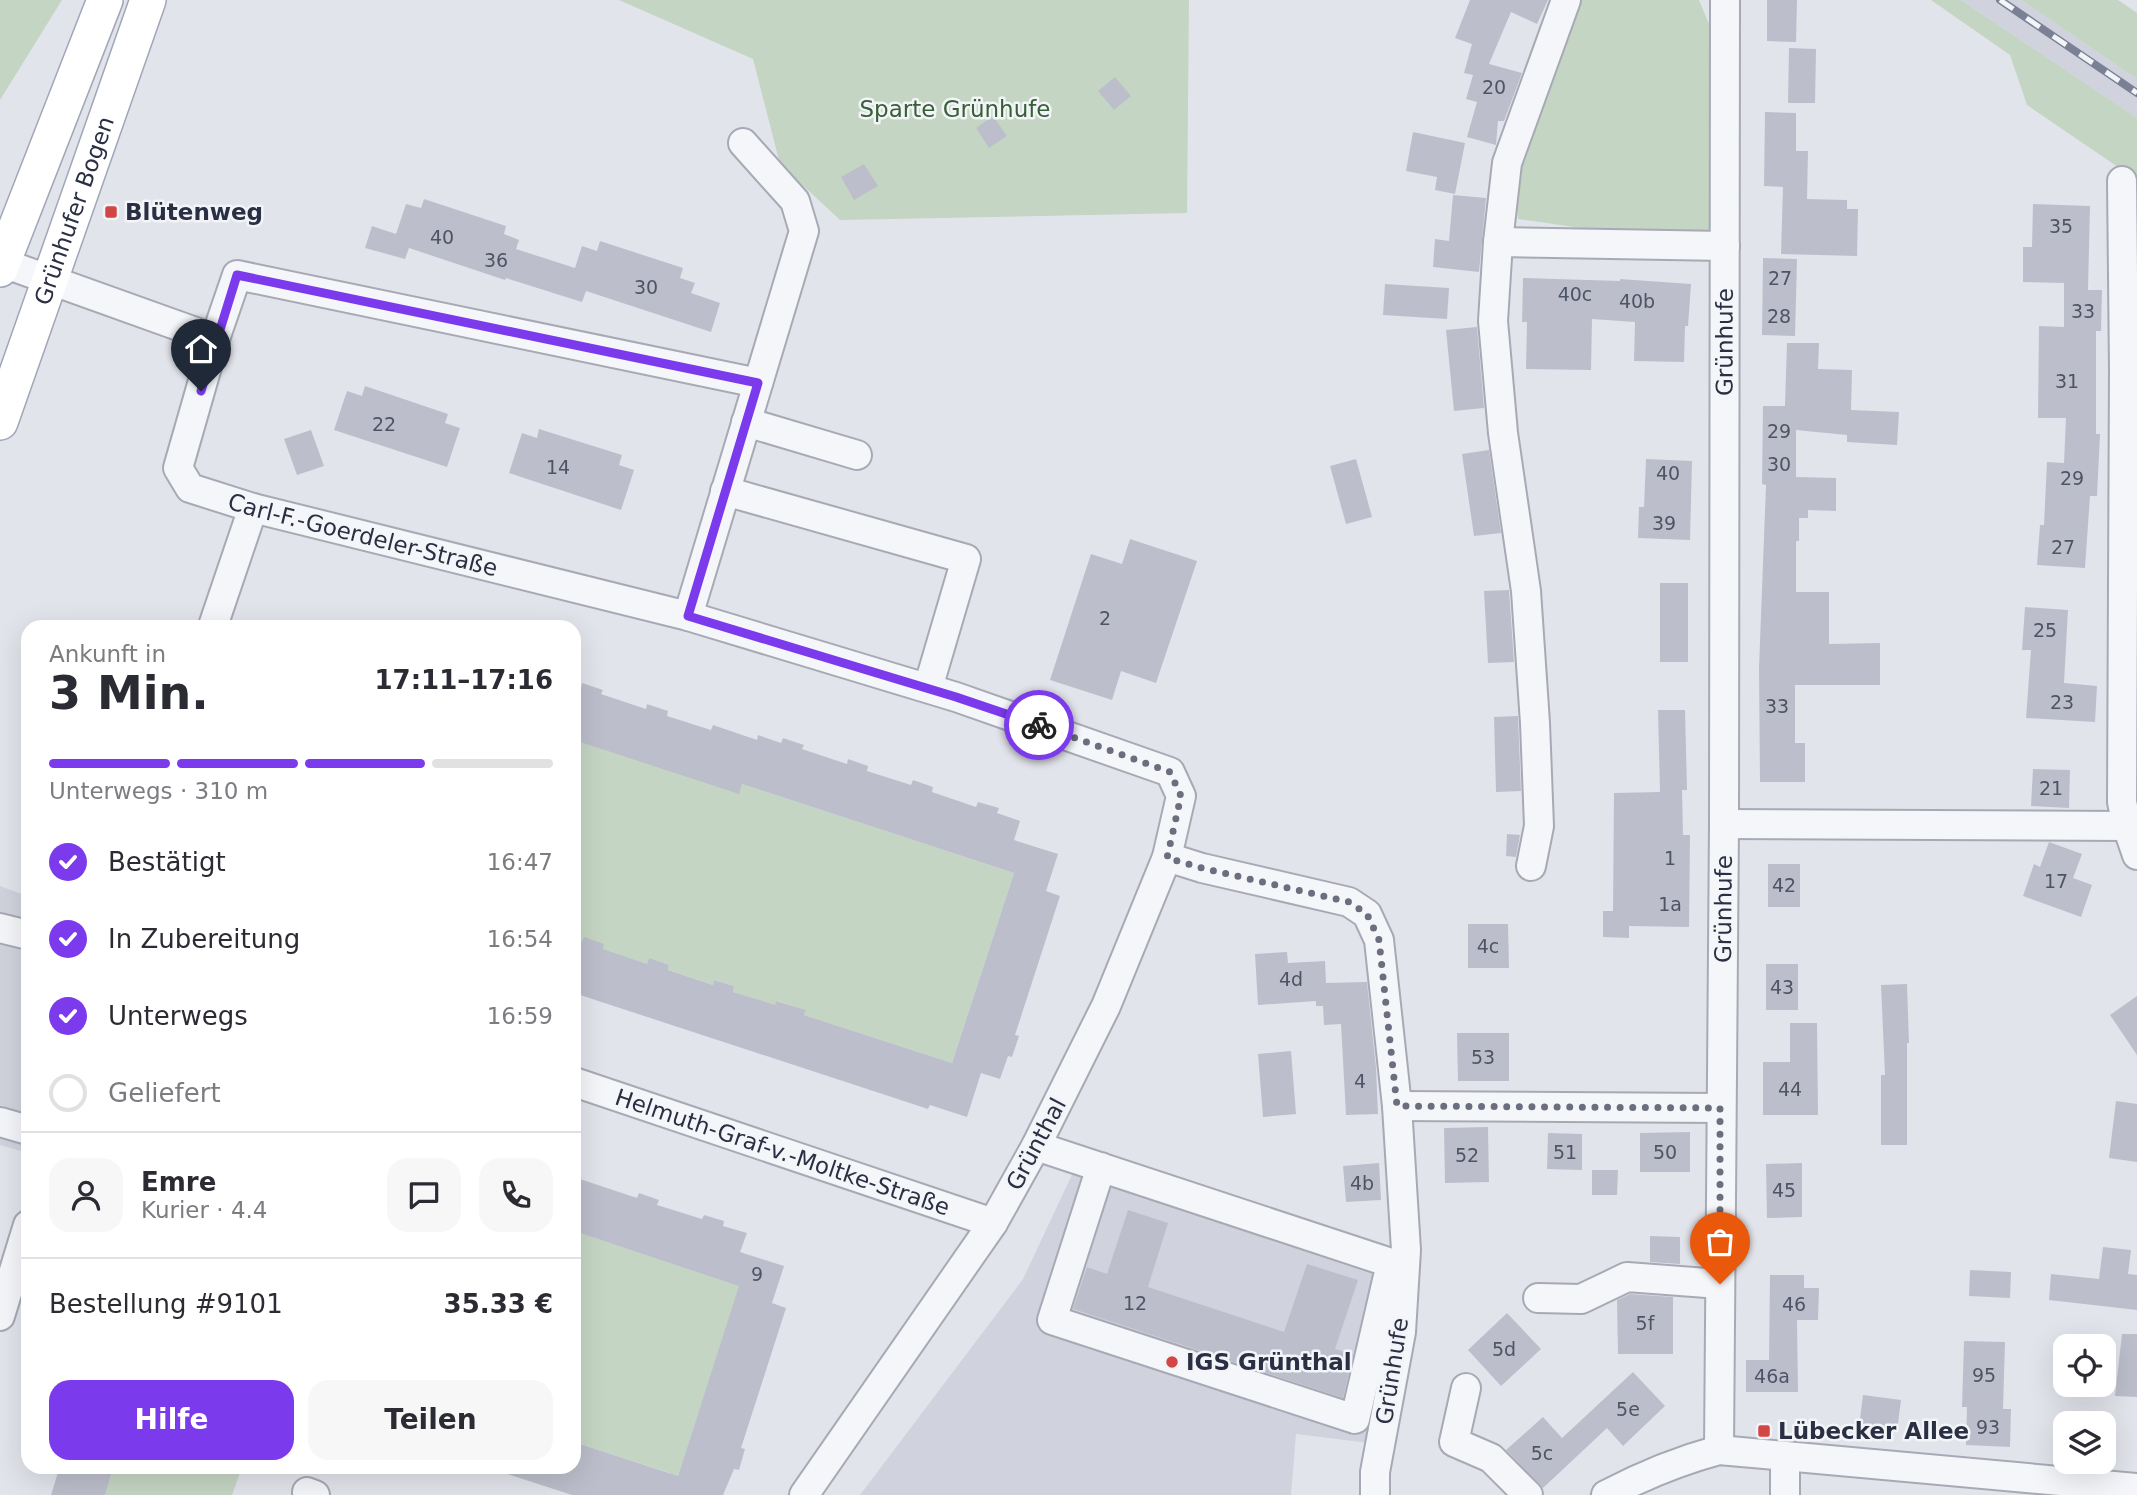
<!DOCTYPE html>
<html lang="de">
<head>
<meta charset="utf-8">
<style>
	:root { --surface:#fff; --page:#f7f7f7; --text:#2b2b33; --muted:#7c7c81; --line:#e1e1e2; --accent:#7c3aed }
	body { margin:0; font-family:"DejaVu Sans",sans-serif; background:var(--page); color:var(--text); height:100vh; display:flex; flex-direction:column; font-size:26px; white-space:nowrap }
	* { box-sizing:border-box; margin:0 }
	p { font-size:23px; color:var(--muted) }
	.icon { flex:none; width:38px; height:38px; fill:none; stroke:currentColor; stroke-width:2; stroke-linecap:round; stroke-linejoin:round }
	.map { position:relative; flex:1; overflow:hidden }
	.side { position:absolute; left:21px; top:620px; width:560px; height:854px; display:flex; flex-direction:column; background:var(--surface); border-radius:21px; box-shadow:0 7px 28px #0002 }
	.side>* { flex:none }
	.buttons { position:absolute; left:2053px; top:1334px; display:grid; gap:14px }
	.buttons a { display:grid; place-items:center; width:63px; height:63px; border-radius:14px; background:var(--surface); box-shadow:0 7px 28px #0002; font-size:35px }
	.pin { position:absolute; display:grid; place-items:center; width:60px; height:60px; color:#fff; margin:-72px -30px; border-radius:50% 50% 50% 0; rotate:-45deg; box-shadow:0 0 7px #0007 }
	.pin .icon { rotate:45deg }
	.courier { position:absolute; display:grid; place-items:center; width:70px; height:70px; margin:-35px; border:5px solid #7c3aed; border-radius:50%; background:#fff; color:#222; box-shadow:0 2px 9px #0007 }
	.head em { font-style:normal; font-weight:700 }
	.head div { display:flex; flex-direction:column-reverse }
	.head { display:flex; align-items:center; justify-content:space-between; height:119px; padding:0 28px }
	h1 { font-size:46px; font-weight:700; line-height:52px }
	.bar { display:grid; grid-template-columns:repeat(4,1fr); gap:10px 7px; align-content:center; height:84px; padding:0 28px }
	.bar i { height:9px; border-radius:5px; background:var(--line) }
	.bar .selected { background:var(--accent) }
	.bar p { grid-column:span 4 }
	.line { display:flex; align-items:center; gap:18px; padding:0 28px; border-top:2px solid var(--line) }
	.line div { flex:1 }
	.round { display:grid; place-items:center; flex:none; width:74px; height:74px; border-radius:21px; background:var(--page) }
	ol { padding:0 28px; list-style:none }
	li { display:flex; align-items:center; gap:21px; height:77px }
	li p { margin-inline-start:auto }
	li .icon { padding:7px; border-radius:50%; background:var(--accent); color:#fff; stroke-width:4 }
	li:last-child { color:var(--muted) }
	li i { width:38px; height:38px; border:4px solid var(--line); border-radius:50% }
	.button { display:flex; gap:14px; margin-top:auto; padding:14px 28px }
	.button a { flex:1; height:80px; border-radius:21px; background:var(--accent); color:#fff; font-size:28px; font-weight:700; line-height:80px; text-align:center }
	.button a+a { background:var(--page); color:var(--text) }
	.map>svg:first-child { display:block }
	.built { fill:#d0d3dd }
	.green { fill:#c5d5c3 }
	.building { fill:#bcbfcb }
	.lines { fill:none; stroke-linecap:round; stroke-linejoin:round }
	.minor-casing { stroke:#a7aab5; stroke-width:32 }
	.major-casing { stroke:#a1a6b7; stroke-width:38 }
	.minor { stroke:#f5f6f9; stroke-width:28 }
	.major { stroke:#fff; stroke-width:35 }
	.rail-casing { stroke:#7b8195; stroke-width:8 }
	.rail { stroke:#f2f4f8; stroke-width:5; stroke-dasharray:16; stroke-linecap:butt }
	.done { stroke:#6a6e7e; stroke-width:7; stroke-dasharray:0 12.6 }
	.route { stroke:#7c3aed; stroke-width:9 }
	.poi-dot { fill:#d24745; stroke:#f2f4f8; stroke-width:2.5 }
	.labels { text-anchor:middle; stroke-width:5; stroke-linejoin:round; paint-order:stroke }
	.number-label { font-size:19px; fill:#4e5365 }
	.park-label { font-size:23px; fill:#376036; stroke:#f2f4f8 }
	.street-label { font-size:23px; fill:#2a2f43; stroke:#f2f4f8 }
	.poi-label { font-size:23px; font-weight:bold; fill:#2a2f43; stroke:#f2f4f8; text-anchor:start }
</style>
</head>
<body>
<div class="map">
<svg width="2137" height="1495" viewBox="0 0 2137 1495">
	<rect width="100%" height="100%" fill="#e2e4eb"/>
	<!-- built -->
	<g class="built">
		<path d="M1961 0H2021L2137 79V118Z"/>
		<path d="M0 886 27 896 28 899V1153L0 1145Z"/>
		<path d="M1084 1149 1395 1249V1289L1369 1443 1296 1434 1291 1495H860L1023 1279Z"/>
	</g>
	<!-- green -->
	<g class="green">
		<path d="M0 0H62L0 100Z"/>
		<path d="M619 0H1189L1187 213 840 220 780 164 753 59Z"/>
		<path d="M1579 0H1699L1714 36 1710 231 1693 232 1657 239 1518 219 1514 177Z"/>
		<path d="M1931 0H1961L2137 118V180L2027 105 2010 55Z"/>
		<path d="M2021 0H2118L2137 13V79Z"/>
		<path d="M574 740 742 784 1014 873 952 1063 804 1015 805 1010 777 1001 773 1010 755 999 733 992 734 986 715 980 713 985 668 970 669 965 649 959 647 964 574 940Z"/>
		<path d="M574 1231 740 1285 675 1485 670 1473 574 1442Z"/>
		<path d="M114 1467V1466L242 1467 232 1495H105Z"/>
	</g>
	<!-- building -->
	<g class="building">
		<path d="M1470 0H1548L1537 24 1511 12 1489 64 1522 73 1504 121H1498L1496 145 1467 137 1477 102 1466 99 1473 75 1464 73 1472 44 1455 38Z"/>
		<path d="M1767 0H1797L1796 42 1767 41Z"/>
		<path d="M1789 48 1816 49 1815 103H1788Z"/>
		<path d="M1115 77 1131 96 1114 110 1098 91Z"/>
		<path d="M1765 112 1796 113V151H1808L1807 199 1847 200V209H1858L1857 256 1781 254 1783 187 1764 186Z"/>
		<path d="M993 116 1007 136 989 148 976 128Z"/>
		<path d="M1413 132 1465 143 1455 194 1435 190 1437 177 1406 171Z"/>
		<path d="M864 164 878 186 854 200 841 177Z"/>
		<path d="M1453 195 1486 198 1479 272 1433 267 1435 239 1449 241Z"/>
		<path d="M424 199 506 226 504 234 519 240 516 249 575 268 582 246 597 251 600 241 683 268 680 278 695 283 691 293 720 303 711 332 586 291 582 302 506 278 505 280 409 248 405 259 365 248 372 226 396 234 406 204 421 208Z"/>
		<path d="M2033 204 2090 206 2088 290H2102L2101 331H2096V434H2100L2097 496H2090L2085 568 2037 565 2040 525H2044L2047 462 2064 463 2066 418H2038L2039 326 2064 327V283L2023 282V247H2032Z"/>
		<path d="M1763 258 1797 259 1795 336 1762 335Z"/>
		<path d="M1523 278 1620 281V279L1691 284 1688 326H1685L1684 362 1634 361 1635 322 1592 319 1591 370 1526 369 1527 322H1522Z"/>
		<path d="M1385 284 1449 288 1447 319 1383 315Z"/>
		<path d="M1477 327 1484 408 1454 411 1446 330Z"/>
		<path d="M1787 343H1819L1818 369 1852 370 1851 410 1899 412 1897 445 1847 442V435L1796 430V477L1836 478V511L1808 510V518H1799V541H1796V592H1829V644L1880 643V685H1795V743H1805V782H1760L1759 668 1766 485 1762 484 1763 406H1785Z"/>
		<path d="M365 386 448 414 445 423 460 428 447 467 334 430 347 391 362 396Z"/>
		<path d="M539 429 622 455 619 465 634 470 621 510 509 473 522 433 537 438Z"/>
		<path d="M311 430 324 466 297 475 284 439Z"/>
		<path d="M1489 450 1501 533 1474 536 1462 454Z"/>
		<path d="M1356 459 1372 517 1346 524 1330 466Z"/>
		<path d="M1646 459 1692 461 1690 540 1638 538 1639 507H1644Z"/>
		<path d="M1130 539 1197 561 1156 683 1121 671 1112 700 1050 680 1091 554 1122 564Z"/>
		<rect x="1660" y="583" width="28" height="79"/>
		<path d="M1509 590 1514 662 1488 663 1484 591Z"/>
		<path d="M2025 607 2068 610 2064 683 2097 686 2095 722 2026 718 2031 650H2022Z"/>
		<path d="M582 683 603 690 601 694 646 709 647 704 668 711 667 716 711 730 713 725 757 740 758 735 781 743 783 738 804 745 802 749 847 764 848 759 868 766 867 771 911 785 913 780 933 787 932 792 976 807 978 802 999 808 997 813 1020 821 1014 840 1058 854 1046 891 1060 896 1015 1035 1019 1036 1012 1057 1008 1056 1000 1079 981 1073 967 1117 930 1105 928 1109 574 993V940L582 942 584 937 604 944 603 949 647 964 649 958 669 965 668 970 713 985 714 980 734 986 733 992 775 1005 776 1001 806 1010 804 1015 952 1063 1014 873 742 784 739 794 574 740V685L581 688Z"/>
		<path d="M1658 710H1685L1687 790H1682L1683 835H1690L1689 927 1629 926V938L1603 937V911H1613L1614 793 1660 792Z"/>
		<path d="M1518 716 1521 791 1496 792 1494 717Z"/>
		<path d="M2033 769 2070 770 2069 808 2031 806Z"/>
		<path d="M1507 834 1520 835 1516 857 1506 856Z"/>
		<path d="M2049 842 2082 854 2073 878 2092 885 2081 917 2023 896 2034 864 2040 867Z"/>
		<rect x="1768" y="864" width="32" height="43"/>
		<path d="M1468 924H1508L1509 968H1468Z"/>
		<path d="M1287 952 1288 963 1325 961 1326 983 1367 982 1376 1068 1378 1114 1346 1115 1341 1024 1324 1025 1323 1006H1316V1001L1258 1005 1255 954Z"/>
		<rect x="1766" y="964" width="32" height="46"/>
		<path d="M1907 984 1909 1043H1907V1145H1881V1075H1885L1881 985Z"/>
		<path d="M2137 996V1055L2110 1015Z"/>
		<path d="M1790 1023H1817L1818 1115H1763V1062H1790Z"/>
		<path d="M1457 1033H1509V1081H1458Z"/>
		<path d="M1291 1051 1296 1114 1263 1117 1258 1054Z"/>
		<path d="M2116 1101 2137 1104V1162L2109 1158Z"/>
		<path d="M1488 1127 1489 1182 1445 1183 1444 1128Z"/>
		<path d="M1690 1132V1172H1640V1133Z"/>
		<path d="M1548 1133 1582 1134V1170L1547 1169Z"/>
		<path d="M1379 1163 1381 1200 1346 1202 1343 1166Z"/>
		<path d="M1802 1163V1217L1767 1218 1766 1164Z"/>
		<path d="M1592 1170H1618L1617 1195H1592Z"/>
		<path d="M574 1177 637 1198 639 1193 659 1200 657 1205 702 1219 704 1215 724 1221 723 1226 747 1233 740 1252 784 1266 772 1303 786 1308 741 1448 745 1449 739 1470 734 1469 723 1495H572L498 1471V1466H574V1442L678 1476 739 1286 574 1231Z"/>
		<path d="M1128 1210 1168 1223 1148 1287 1284 1332 1307 1264 1358 1280 1335 1349 1353 1354 1343 1398 1073 1309 1087 1267 1107 1274Z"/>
		<path d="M1650 1236 1680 1237V1264L1650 1262Z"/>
		<path d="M2103 1247 2131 1250 2128 1274 2137 1275V1310L2049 1300 2051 1274 2099 1279Z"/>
		<path d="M1970 1270 2011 1272 2010 1298 1969 1296Z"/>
		<path d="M1770 1275H1804V1288H1819L1818 1320H1797L1798 1392H1746V1360H1769Z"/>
		<path d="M1630 1294 1673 1297V1354H1618L1617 1300Z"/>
		<path d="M1507 1313 1541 1349 1501 1386 1468 1350Z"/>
		<path d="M2122 1334H2137V1397L2115 1396Z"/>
		<path d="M1964 1341 2005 1342 2003 1409H2011L2010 1447 1966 1445 1967 1407H1962Z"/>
		<path d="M1633 1372 1665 1406 1623 1446 1607 1428 1543 1488 1506 1450 1543 1417 1562 1438Z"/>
		<path d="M1863 1395 1901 1400 1897 1431 1859 1427Z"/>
		<path d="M60 1466H114L105 1495H51Z"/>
	</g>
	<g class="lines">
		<defs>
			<g id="minor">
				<path d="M2122 181 2124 370 2122 802 2127 826 2137 855"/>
				<path d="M1498 242 1725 246"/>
				<path id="s1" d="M0 262 215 339 178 468 190 488 253 508 688 616 956 697 1170 772 1181 796 1167 857 1106 1006 1036 1146 993 1223 804 1495"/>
				<path d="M215 339 237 275 758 383"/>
				<path d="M746 422 857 455"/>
				<path d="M725 491 966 559 928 688"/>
				<path d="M688 616 804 231 795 201 743 143"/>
				<path d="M213 626 253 508"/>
				<path d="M1724 824 2127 826"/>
				<path d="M1167 857 1202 868 1349 902 1367 914 1379 940 1397 1106 1406 1250 1401 1332 1375 1472V1495"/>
				<path d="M1531 866 1539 826 1535 723 1526 591 1503 433 1493 321 1498 242 1507 163 1566 0"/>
				<path d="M0 928 28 935"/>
				<path id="s2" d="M574 1082 993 1223"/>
				<path d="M1397 1106 1720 1108"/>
				<path d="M0 1122 28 1130"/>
				<path d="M1036 1146 1391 1263 1355 1419 1052 1320 1101 1167"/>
				<path d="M1538 1298 1581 1299 1627 1277 1720 1284"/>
				<path d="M0 1316 28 1225"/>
				<path d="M1466 1388 1454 1442 1491 1458 1528 1495"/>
				<path id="s3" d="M1719 1450 1724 824 1725 0"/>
				<path d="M1785 1456V1495"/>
				<path d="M307 1492 315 1495"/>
				<path d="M1606 1495C1644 1475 1678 1461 1719 1450L2137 1488"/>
			</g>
			<g id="major">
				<path d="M0 269 105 0"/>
				<path id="s4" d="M0 422 148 0"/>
			</g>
		</defs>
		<!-- minor casing -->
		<use href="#minor" class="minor-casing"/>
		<!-- major casing -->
		<use href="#major" class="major-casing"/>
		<!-- minor -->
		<use href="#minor" class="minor"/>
		<!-- major -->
		<use href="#major" class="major"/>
		<defs>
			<path id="rail" d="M2000 0 2137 93"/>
		</defs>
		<!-- rail casing -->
		<use href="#rail" class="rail-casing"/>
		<!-- rail -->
		<use href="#rail" class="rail"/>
	</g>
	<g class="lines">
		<!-- done -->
		<path class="done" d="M1039 725 1170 772 1181 796 1167 858 1202 868 1349 902 1367 914 1379 940 1397 1106 1720 1108V1284"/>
		<!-- route -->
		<path class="route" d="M201 391 237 275 758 383 688 616 956 697 1039 725"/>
	</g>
	<!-- markers -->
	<g class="poi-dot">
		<rect x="104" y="205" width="14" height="14" rx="3.5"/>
		<circle cx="1172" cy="1362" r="7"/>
		<rect x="1757" y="1424" width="14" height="14" rx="3.5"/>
	</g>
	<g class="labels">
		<!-- number labels -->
		<g class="number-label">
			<text x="1494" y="94">20</text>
			<text x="2061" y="233">35</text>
			<text x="442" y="244">40</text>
			<text x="496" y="267">36</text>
			<text x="1780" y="285">27</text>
			<text x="646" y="294">30</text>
			<text x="1575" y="301">40c</text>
			<text x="1637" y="308">40b</text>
			<text x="2083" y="318">33</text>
			<text x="1779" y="323">28</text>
			<text x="2067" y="388">31</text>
			<text x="384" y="431">22</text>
			<text x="1779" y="438">29</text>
			<text x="1779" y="471">30</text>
			<text x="558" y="474">14</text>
			<text x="1668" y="480">40</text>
			<text x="2072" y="485">29</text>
			<text x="1664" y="530">39</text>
			<text x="2063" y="554">27</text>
			<text x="1105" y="625">2</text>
			<text x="2045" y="637">25</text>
			<text x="2062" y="709">23</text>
			<text x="1777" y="713">33</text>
			<text x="2051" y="795">21</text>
			<text x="1670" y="865">1</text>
			<text x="2056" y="888">17</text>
			<text x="1784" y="892">42</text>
			<text x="1670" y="911">1a</text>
			<text x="1488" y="953">4c</text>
			<text x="1291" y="986">4d</text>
			<text x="1782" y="994">43</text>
			<text x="1483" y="1064">53</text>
			<text x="1360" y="1088">4</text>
			<text x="1790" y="1096">44</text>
			<text x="1565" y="1159">51</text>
			<text x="1665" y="1159">50</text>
			<text x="1467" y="1162">52</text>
			<text x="1362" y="1190">4b</text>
			<text x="1784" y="1197">45</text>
			<text x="757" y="1281">9</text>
			<text x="1135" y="1310">12</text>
			<text x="1794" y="1311">46</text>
			<text x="1645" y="1330">5f</text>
			<text x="1504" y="1356">5d</text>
			<text x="1984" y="1382">95</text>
			<text x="1772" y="1383">46a</text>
			<text x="1628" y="1416">5e</text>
			<text x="1988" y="1434">93</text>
			<text x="1542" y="1460">5c</text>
		</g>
		<!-- park labels -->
		<g class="park-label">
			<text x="955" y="117">Sparte Grünhufe</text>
		</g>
		<!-- street labels -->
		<g class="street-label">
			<text dy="8" stroke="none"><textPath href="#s4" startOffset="224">Grünhufer Bogen</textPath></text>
			<text dy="8" stroke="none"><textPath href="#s3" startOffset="1108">Grünhufe</textPath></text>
			<text dy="8" stroke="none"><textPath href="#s1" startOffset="565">Carl-F.-Goerdeler-Straße</textPath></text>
			<text dy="8" stroke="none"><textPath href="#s3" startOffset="541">Grünhufe</textPath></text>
			<text transform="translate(1036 1144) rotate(-62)" y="8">Grünthal</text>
			<text dy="8" stroke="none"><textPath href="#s2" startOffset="220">Helmuth-Graf-v.-Moltke-Straße</textPath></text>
			<text transform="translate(1392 1371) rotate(-81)" y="8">Grünhufe</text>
		</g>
		<!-- poi labels -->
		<g class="poi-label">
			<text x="125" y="220">Blütenweg</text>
			<text x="1186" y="1370">IGS Grünthal</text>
			<text x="1778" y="1439">Lübecker Allee</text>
		</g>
	</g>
</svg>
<div class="buttons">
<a><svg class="icon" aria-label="locate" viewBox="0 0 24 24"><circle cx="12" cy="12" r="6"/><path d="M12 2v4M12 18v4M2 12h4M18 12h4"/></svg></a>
<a><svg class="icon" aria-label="layers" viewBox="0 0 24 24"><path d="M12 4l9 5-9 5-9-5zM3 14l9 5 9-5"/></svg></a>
</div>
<div class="pin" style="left:1720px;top:1284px;background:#ea580c"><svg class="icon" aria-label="bag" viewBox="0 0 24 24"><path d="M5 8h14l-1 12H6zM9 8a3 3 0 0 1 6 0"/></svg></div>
<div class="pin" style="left:201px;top:391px;background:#1f2937"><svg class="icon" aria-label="home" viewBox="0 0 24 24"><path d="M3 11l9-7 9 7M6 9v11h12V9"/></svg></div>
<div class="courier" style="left:1039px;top:725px"><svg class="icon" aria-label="bike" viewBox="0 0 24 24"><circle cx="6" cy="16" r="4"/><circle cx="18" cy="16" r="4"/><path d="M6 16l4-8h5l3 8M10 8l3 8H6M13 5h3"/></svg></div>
<section class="side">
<div class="head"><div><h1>3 Min.</h1><p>Ankunft in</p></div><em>17:11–17:16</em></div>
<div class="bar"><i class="selected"></i><i class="selected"></i><i class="selected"></i><i></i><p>Unterwegs · 310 m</p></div>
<ol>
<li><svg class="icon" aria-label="check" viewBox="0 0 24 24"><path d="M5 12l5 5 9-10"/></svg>Bestätigt<p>16:47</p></li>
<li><svg class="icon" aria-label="check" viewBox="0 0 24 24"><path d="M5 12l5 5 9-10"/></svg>In Zubereitung<p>16:54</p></li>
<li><svg class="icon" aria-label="check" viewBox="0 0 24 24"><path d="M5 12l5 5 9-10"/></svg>Unterwegs<p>16:59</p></li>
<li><i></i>Geliefert</li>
</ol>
<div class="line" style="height:126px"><a class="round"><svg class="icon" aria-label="person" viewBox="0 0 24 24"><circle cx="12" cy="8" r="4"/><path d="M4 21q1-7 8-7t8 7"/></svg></a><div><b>Emre</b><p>Kurier · 4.4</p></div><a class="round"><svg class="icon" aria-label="chat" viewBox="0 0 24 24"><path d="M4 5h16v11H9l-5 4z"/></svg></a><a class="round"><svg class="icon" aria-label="phone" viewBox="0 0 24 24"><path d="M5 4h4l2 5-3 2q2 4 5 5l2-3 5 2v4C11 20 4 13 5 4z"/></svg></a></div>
<div class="line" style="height:91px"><div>Bestellung #9101</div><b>35.33 €</b></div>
<div class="button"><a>Hilfe</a><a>Teilen</a></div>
</section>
</div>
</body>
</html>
